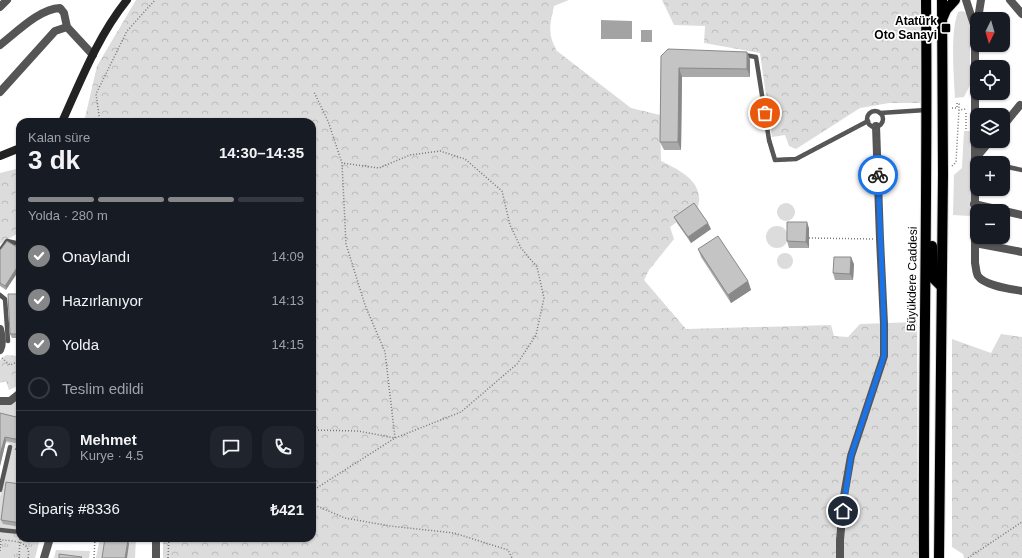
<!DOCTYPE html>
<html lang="tr">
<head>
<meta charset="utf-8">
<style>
	:root { --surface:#171b24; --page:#20242c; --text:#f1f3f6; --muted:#9ea1a6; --line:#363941; --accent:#858687 }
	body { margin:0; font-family:Helvetica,sans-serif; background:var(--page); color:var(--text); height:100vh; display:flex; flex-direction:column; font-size:15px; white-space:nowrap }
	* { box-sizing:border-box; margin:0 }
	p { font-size:13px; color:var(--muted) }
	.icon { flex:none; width:22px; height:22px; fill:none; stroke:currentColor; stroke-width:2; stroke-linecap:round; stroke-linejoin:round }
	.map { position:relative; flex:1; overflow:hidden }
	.drawer { position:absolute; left:16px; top:118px; width:300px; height:424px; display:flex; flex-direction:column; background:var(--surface); border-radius:12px; box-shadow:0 1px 3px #0004 }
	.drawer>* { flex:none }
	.needle { width:26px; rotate:185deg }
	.tools { position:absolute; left:970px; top:12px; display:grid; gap:8px }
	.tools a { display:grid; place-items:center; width:40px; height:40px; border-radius:8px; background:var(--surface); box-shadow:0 1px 3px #0004; font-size:20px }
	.pin { position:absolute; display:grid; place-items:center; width:34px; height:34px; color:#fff; margin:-17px; border:2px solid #fff; border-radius:50%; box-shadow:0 1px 4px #0007 }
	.courier { position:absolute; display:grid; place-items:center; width:40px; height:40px; margin:-20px; border:3px solid #1a73e8; border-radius:50%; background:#fff; color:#222; box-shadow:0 1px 5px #0007 }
	.head em { font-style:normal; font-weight:700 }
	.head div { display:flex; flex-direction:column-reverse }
	.head { display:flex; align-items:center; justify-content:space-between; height:68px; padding:0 12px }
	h1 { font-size:26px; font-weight:700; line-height:30px }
	.bar { display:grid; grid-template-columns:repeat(4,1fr); gap:6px 4px; align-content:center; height:48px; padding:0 12px }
	.bar i { height:5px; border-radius:3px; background:var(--line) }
	.bar .active { background:var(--accent) }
	.bar p { grid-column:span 4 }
	.line { display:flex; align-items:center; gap:10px; padding:0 12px; border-top:1px solid var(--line) }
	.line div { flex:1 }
	.round { display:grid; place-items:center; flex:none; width:42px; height:42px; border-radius:12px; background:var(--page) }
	ol { padding:0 12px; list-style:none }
	li { display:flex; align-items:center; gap:12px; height:44px }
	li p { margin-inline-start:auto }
	li .icon { padding:4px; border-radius:50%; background:var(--accent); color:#fff; stroke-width:4 }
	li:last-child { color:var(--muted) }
	li i { width:22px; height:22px; border:2px solid var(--line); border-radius:50% }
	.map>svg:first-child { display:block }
	.grass { fill:#dcdcdc }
	.forest { fill:url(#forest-crowns) }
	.park { fill:url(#park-tufts) }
	.water { fill:#a3a3a3 }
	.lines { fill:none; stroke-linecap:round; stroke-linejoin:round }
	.primary-casing { stroke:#dbdbdb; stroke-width:12 }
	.path { stroke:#777; stroke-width:1.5; stroke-dasharray:1 2; stroke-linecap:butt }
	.service { stroke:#555; stroke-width:4.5 }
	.minor { stroke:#555; stroke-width:8 }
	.secondary { stroke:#222; stroke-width:8 }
	.primary { stroke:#000; stroke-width:10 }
	.wall { fill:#a9a9a9 }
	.shaded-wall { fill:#898989 }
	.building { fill:#c4c4c4; stroke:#898989 }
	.done { stroke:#595959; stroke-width:4; stroke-dasharray:0 7.2 }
	.route { stroke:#1a73e8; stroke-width:5 }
	.poi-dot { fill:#000; stroke:#fff; stroke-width:1.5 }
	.labels { text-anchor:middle; stroke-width:3.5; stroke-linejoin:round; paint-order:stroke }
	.poi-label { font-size:12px; font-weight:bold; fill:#000; stroke:#fff; text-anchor:end }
	.street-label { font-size:12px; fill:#000; stroke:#fff }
</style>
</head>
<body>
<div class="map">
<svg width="1022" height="558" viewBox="0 0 1022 558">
	<defs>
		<pattern id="forest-crowns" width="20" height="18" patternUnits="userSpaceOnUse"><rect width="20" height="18" fill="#dcdcdc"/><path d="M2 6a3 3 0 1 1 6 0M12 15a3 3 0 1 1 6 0" fill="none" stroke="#bbb"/></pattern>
		<pattern id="park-tufts" width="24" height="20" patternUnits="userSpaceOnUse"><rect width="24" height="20" fill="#dcdcdc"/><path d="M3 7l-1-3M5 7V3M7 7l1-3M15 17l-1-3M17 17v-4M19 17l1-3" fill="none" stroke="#bbb"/></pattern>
	</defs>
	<rect width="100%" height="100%" fill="#fff"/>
	<!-- grass -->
	<g class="grass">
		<path d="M962 11 967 13 970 30V85L964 97 955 98C954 75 950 33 958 12Z"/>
		<path d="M964 131H973L971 216 953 215 954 175 962 168Z"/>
		<circle cx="786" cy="212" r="9"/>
		<circle cx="777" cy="237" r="11"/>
		<circle cx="785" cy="261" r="8"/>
		<path d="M20 396V530L0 528V497L11 444 0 441V404Z"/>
		<path d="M100 538H136L135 558H96Z"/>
		<path d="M56 550 90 551 89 558H54Z"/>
	</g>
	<!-- forest -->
	<g class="forest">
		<path d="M136 0H569L554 6C550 25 547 33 557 51L631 108 660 115 661 161C675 168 698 178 699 197 700 200 698 204 698 207L670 227 674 239 649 270 644 280 686 329 831 325 834 336 848 337 860 324 917 322 918 558H163V538H312V122H84L97 66Z"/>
		<path d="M662 0H922L921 103H889L860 108 796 149 789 146 785 135 772 137 760 53 704 43 705 26 674 25Z"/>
		<path d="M20 168V232L0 244V173Z"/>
		<path d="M1001 334 1022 337V558H964L963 554 952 547V339L991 353Z"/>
		<path d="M6 355 20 356V385L9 390 6 381 0 383V360Z"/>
	</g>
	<!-- park -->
	<path class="park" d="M4 532 20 534V538L40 539 35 558H0V533Z"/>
	<!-- water -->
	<g class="water">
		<path d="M601 20 632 21V39H601Z"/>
		<rect x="641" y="30" width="11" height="12"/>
	</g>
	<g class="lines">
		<defs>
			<g id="primary">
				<path d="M943 17 946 10 955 0"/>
				<path d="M932 246 933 278 941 286"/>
				<path d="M924 558C923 372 928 186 926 0"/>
				<path d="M939 558 943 174 942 0"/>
			</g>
		</defs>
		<!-- primary casing -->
		<use href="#primary" class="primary-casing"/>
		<!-- path -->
		<g class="path">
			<path d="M952 108H957V103L959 104V110"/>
			<path d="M100 122 96 94 127 31 155 0"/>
			<path d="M966 129V111"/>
			<path d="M952 166 956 162 959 110 966 109"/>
			<path d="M809 238 873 239"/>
			<path d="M2 358 10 365 17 362 20 363"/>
			<path d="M312 430 358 431 395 438 385 352 365 305 346 244 342 163 328 121 314 92"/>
			<path d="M15 449 20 450"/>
			<path d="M312 491 395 438 461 412 517 364 536 335 544 298 537 267 521 248 510 225 502 191 465 159 440 151 410 155 379 168 342 163"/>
			<path d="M312 504 345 518 390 526 454 533 508 550 512 558"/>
			<path d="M0 539 1 540C14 541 32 541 28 558"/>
			<path d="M0 551 1 540"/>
			<path d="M19 558 20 538"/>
			<path d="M94 558 95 538"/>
			<path d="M168 558 169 538"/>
			<path d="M968 558 1022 522"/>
		</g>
		<!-- service -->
		<g class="service">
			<path d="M744 55 756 57 769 140 775 160 796 159 868 121"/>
			<circle cx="875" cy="119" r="8"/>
			<path d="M880 113 926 110"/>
			<path d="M975 159 990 163"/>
			<path d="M1003 166 1022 170"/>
			<path d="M0 251 7 241 20 244"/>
			<path d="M0 295 5 299 8 341"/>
			<path d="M0 490 10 447"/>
			<path d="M0 530 20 532"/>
		</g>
		<!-- minor -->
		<g class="minor">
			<path d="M966 0 975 28"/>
			<path d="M1010 0 1022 14"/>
			<path d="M0 7 7 0"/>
			<path d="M978 19 981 0"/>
			<path d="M977 22 975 30V263C976 267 976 273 978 276 985 286 1011 289 1022 291"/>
			<path d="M0 45C17 32 39 9 60 8L64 13 67 27 93 55"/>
			<path d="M0 92 55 31 67 27"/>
			<path d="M1003 126 1020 105"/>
			<path d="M975 159 990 141"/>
			<path d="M974 204 1022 215"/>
			<path d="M975 243 1022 252"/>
			<path d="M0 329C2 336 3 344 0 350"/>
			<path d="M0 401H10L20 393"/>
			<path d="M44 558 50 538"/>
			<path d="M156 558V538"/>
			<path d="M840 558V540L844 496 851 456 884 356V324L880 239 876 126"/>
		</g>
		<!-- secondary -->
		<g class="secondary">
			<path d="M62 122C81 80 98 36 127 0"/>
			<path d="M0 156 20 148"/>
		</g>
		<!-- primary -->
		<use href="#primary" class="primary"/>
	</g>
	<!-- wall -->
	<g class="wall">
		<path d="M747 52 750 60V77H682L681 150H664L660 142 661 56Z"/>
		<path d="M674 217 711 229 691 243 677 223Z"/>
		<path d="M809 228V248H789L787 241Z"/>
		<path d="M698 249 748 281 751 290 731 303 701 257Z"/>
		<path d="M0 250 6 290 0 286Z"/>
		<path d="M854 264 853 280H835L833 273Z"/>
		<path d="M20 294V338H12L10 334Z"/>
		<path d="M0 413 20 418V444L6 441 0 466Z"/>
		<path d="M20 484V527L3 524 1 520Z"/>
	</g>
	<!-- shaded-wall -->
	<g class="shaded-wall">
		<path d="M747 52 750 60V77L747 69Z"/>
		<path d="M679 68 682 77 681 150 678 142Z"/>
		<path d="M807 222 809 228V248L806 242Z"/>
		<path d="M708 223 711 229 691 243 688 237Z"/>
		<path d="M851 257 854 264 853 280 850 274Z"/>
		<path d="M20 263V269L6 290 5 286Z"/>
		<path d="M748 281 751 290 731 303 728 295Z"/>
		<path d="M5 437 6 441 0 466V455Z"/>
		<path d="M128 540 129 544 127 558H125Z"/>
	</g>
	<!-- building -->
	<g class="building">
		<path d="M668 49 747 52V69L679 68 678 142H660L661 56Z"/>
		<path d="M694 203 708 223 688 237 674 217Z"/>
		<path d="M787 222H807L806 242 787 241Z"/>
		<path d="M718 236 748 281 728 295 698 249Z"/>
		<path d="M7 241 20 249V263L5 286 0 283V250L1 249Z"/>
		<path d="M834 257H851L850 274 833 273Z"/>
		<path d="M8 294H20V334H10Z"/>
		<path d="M0 413 20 418V440L5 437 0 455Z"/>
		<path d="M6 482 20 484V523L1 520Z"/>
		<path d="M105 538H113L128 540 125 558H102Z"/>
		<path d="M59 554 82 557 81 558H59Z"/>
	</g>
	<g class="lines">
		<!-- done -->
		<path class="done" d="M765 113 769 140 775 160 796 159 868 121 871 125 876 126 878 175"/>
		<!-- route -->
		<path class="route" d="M843 511 851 456 884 356V324L878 175"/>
	</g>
	<!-- markers -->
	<rect class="poi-dot" x="941" y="23" width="10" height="10" rx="2"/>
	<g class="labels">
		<!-- poi labels -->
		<g class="poi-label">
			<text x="937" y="25">Atatürk<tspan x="937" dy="14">Oto Sanayi</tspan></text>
		</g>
		<!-- street labels -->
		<g class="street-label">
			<text transform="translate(912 279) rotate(-89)" y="4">Büyükdere Caddesi</text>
		</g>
	</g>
</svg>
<div class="tools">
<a><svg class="needle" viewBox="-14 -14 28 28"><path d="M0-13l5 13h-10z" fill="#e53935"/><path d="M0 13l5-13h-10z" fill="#9ea1a6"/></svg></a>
<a><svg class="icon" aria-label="locate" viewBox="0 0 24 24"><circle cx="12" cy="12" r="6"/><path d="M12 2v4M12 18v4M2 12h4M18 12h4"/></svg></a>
<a><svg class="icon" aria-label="layers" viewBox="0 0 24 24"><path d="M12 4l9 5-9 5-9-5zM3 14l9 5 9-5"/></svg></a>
<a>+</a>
<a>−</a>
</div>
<div class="pin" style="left:765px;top:113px;background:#ea580c"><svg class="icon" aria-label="bag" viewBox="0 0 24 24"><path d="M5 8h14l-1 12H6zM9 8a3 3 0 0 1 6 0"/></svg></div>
<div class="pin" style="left:843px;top:511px;background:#1f2937"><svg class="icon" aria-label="home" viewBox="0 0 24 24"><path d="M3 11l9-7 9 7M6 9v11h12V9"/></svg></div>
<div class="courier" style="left:878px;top:175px"><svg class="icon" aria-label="bike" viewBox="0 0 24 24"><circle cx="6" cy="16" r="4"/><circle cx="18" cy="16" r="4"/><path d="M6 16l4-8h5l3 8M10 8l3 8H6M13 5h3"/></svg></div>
<section class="drawer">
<div class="head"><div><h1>3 dk</h1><p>Kalan süre</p></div><em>14:30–14:35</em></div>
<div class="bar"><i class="active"></i><i class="active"></i><i class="active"></i><i></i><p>Yolda · 280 m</p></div>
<ol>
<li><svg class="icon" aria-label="check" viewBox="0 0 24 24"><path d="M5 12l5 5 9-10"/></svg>Onaylandı<p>14:09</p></li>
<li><svg class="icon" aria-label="check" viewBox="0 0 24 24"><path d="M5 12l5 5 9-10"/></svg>Hazırlanıyor<p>14:13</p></li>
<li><svg class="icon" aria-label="check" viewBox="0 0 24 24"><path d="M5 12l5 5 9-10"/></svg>Yolda<p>14:15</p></li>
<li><i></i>Teslim edildi</li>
</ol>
<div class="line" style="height:72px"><a class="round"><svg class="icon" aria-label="person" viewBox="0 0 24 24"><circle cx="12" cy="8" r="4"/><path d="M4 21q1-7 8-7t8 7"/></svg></a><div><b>Mehmet</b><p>Kurye · 4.5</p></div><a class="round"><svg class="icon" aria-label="chat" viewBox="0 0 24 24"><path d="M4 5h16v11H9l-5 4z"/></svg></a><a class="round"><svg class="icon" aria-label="phone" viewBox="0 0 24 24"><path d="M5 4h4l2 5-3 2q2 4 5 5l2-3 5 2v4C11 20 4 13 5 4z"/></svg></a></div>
<div class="line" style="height:52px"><div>Sipariş #8336</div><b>₺421</b></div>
</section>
</div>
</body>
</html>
